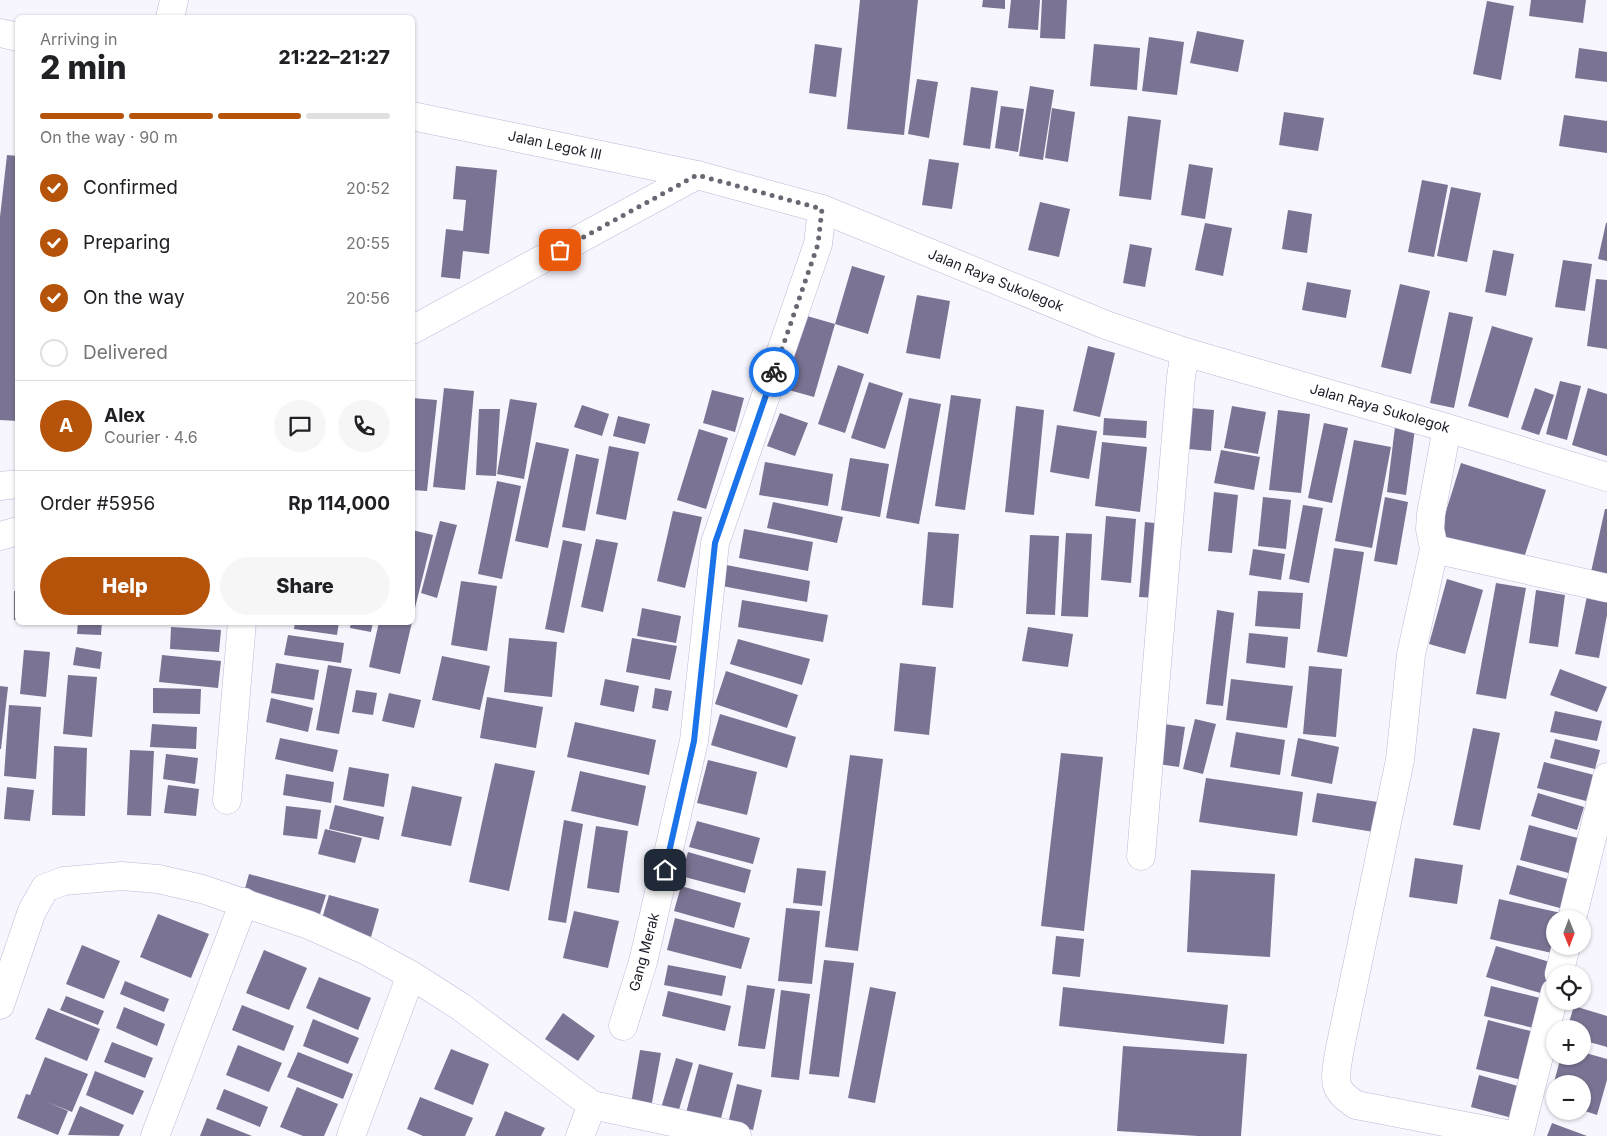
<!DOCTYPE html>
<html lang="en">
<head>
<meta charset="utf-8">
<style>
	:root { --surface:#fff; --page:#f6f6f6; --text:#202124; --muted:#757577; --line:#e0e0e0; --accent:#b45309 }
	body { margin:0; font-family:Inter,sans-serif; background:var(--page); color:var(--text); height:100vh; display:flex; flex-direction:column; font-size:19px; white-space:nowrap }
	* { box-sizing:border-box; margin:0 }
	p { font-size:16px; color:var(--muted) }
	.icon { flex:none; width:28px; height:28px; fill:none; stroke:currentColor; stroke-width:2; stroke-linecap:round; stroke-linejoin:round }
	.map { position:relative; flex:1; overflow:hidden }
	.side { position:absolute; left:15px; top:15px; width:400px; height:610px; display:flex; flex-direction:column; background:var(--surface); border-radius:8px; box-shadow:0 1px 4px #0004 }
	.side>* { flex:none }
	.needle { width:32px; rotate:179deg }
	.fabs { position:absolute; left:1546px; top:910px; display:grid; gap:10px }
	.fabs a { display:grid; place-items:center; width:45px; height:45px; border-radius:50%; background:var(--surface); box-shadow:0 1px 4px #0004; font-size:25px }
	.pin { position:absolute; display:grid; place-items:center; width:42px; height:42px; color:#fff; margin:-21px; border-radius:10px; box-shadow:0 2px 8px #0006 }
	.courier { position:absolute; display:grid; place-items:center; width:50px; height:50px; margin:-25px; border:4px solid #1a73e8; border-radius:50%; background:#fff; color:#222; box-shadow:0 1px 6px #0007 }
	.headline em { font-style:normal; font-weight:800 }
	.headline div { display:flex; flex-direction:column-reverse }
	.headline { display:flex; align-items:center; justify-content:space-between; height:85px; padding:0 25px }
	h1 { font-size:32px; font-weight:800; line-height:38px }
	.bar { display:grid; grid-template-columns:repeat(4,1fr); gap:8px 5px; align-content:center; height:60px; padding:0 25px }
	.bar i { height:6px; border-radius:4px; background:var(--line) }
	.bar .on { background:var(--accent) }
	.bar p { grid-column:span 4 }
	.line { display:flex; align-items:center; gap:12px; padding:0 25px; border-top:1px solid var(--line) }
	.line div { flex:1 }
	.round { display:grid; place-items:center; flex:none; width:52px; height:52px; border-radius:26px; background:var(--page) }
	ol { padding:0 25px; list-style:none }
	li { display:flex; align-items:center; gap:15px; height:55px }
	li p { margin-inline-start:auto }
	li .icon { padding:5px; border-radius:50%; background:var(--accent); color:#fff; stroke-width:4 }
	li:last-child { color:var(--muted) }
	li i { width:28px; height:28px; border:2px solid var(--line); border-radius:50% }
	.cta { display:flex; gap:10px; margin-top:auto; padding:10px 25px }
	.cta a { flex:1; height:58px; border-radius:30px; background:var(--accent); color:#fff; font-size:20px; font-weight:800; line-height:58px; text-align:center }
	.cta a+a { background:var(--page); color:var(--text) }
	.map>svg:first-child { display:block }
	.building { fill:#7b7393 }
	.lines { fill:none; stroke-linecap:round; stroke-linejoin:round }
	.minor-casing { stroke:#bfb7d9; stroke-width:29 }
	.minor { stroke:#fff; stroke-width:28 }
	.done { stroke:#6a6773; stroke-width:5; stroke-dasharray:0 9 }
	.route { stroke:#1a73e8; stroke-width:6 }
	.labels { text-anchor:middle; stroke-width:4.5; stroke-linejoin:round; paint-order:stroke }
	.street-label { font-size:14px; fill:#1e1b28; stroke:#fff }
</style>
</head>
<body>
<div class="map">
<svg width="1607" height="1136" viewBox="0 0 1607 1136">
	<rect width="100%" height="100%" fill="#f7f5fd"/>
	<!-- building -->
	<g class="building">
		<path d="M860 0H918L904 135 847 129Z"/>
		<path d="M983 0H1005V9L982 7Z"/>
		<path d="M1011 0H1040L1038 30 1008 28Z"/>
		<path d="M1042 0H1067L1065 39 1040 38Z"/>
		<path d="M1531 0H1586L1583 23 1529 16Z"/>
		<path d="M1487 1 1514 6 1501 80 1473 74Z"/>
		<path d="M1197 31 1244 40 1238 72 1190 63Z"/>
		<path d="M1149 37 1184 42 1177 95 1142 91Z"/>
		<path d="M815 44 842 48 836 97 809 93Z"/>
		<path d="M1094 44 1140 48 1137 90 1090 86Z"/>
		<path d="M1579 48 1607 52V82L1575 78Z"/>
		<path d="M917 79 938 82 929 138 908 134Z"/>
		<path d="M1030 86 1054 90 1043 160 1019 156Z"/>
		<path d="M971 87 998 91 990 149 963 145Z"/>
		<path d="M1001 106 1024 109 1018 152 995 148Z"/>
		<path d="M1052 108 1075 112 1068 162 1045 158Z"/>
		<path d="M1284 112 1324 118 1318 151 1279 145Z"/>
		<path d="M1564 115 1607 121V153L1559 146Z"/>
		<path d="M1128 116 1161 120 1151 200 1119 196Z"/>
		<path d="M7 155 18 156V421L0 420V217Z"/>
		<path d="M929 159 959 163 952 209 922 205Z"/>
		<path d="M1189 164 1213 168 1205 219 1181 215Z"/>
		<path d="M456 166 497 170 489 254 463 251 460 279 441 277 446 229 463 231 466 200 453 199Z"/>
		<path d="M1422 180 1448 185 1434 257 1408 252Z"/>
		<path d="M1451 187 1481 193 1467 262 1437 256Z"/>
		<path d="M1040 202 1070 209 1059 257 1028 250Z"/>
		<path d="M1288 210 1312 214 1307 253 1282 249Z"/>
		<path d="M1205 223 1232 228 1223 276 1195 270Z"/>
		<path d="M1606 223H1607V261L1598 259Z"/>
		<path d="M1130 244 1152 248 1145 287 1123 283Z"/>
		<path d="M1493 250 1514 254 1506 296 1485 292Z"/>
		<path d="M1563 260 1592 264 1585 311 1555 307Z"/>
		<path d="M852 266 885 276 868 334 835 324Z"/>
		<path d="M1596 279 1607 280V349L1587 346Z"/>
		<path d="M1307 282 1351 290 1346 318 1302 310Z"/>
		<path d="M1400 284 1430 291 1411 374 1381 367Z"/>
		<path d="M917 295 950 301 940 359 906 353Z"/>
		<path d="M1449 312 1473 317 1454 408 1430 403Z"/>
		<path d="M800 314 835 324 814 397 778 387Z"/>
		<path d="M1492 326 1533 338 1508 418 1468 406Z"/>
		<path d="M1088 346 1115 353 1100 417 1073 411Z"/>
		<path d="M838 365 864 374 845 433 818 424Z"/>
		<path d="M1560 381 1581 386 1567 440 1546 434Z"/>
		<path d="M869 382 903 393 885 449 851 438Z"/>
		<path d="M444 388 474 391 465 490 433 487Z"/>
		<path d="M1535 388 1554 395 1539 435 1521 429Z"/>
		<path d="M1588 388 1607 394V456L1572 445Z"/>
		<path d="M712 390 744 398 735 432 703 423Z"/>
		<path d="M951 395 981 399 965 510 935 506Z"/>
		<path d="M412 398 437 400 427 491 412 490Z"/>
		<path d="M909 398 941 404 919 524 886 518Z"/>
		<path d="M510 399 537 403 524 479 497 474Z"/>
		<path d="M582 405 609 414 602 436 574 427Z"/>
		<path d="M1016 406 1044 410 1034 515 1005 512Z"/>
		<path d="M1232 406 1266 412 1258 454 1224 448Z"/>
		<path d="M1180 407 1214 410 1211 451 1177 448Z"/>
		<path d="M479 409H500L496 476 476 475Z"/>
		<path d="M1278 410 1310 414 1301 493 1269 490Z"/>
		<path d="M780 413 808 423 795 456 767 446Z"/>
		<path d="M618 416 650 424 645 444 613 436Z"/>
		<path d="M1104 418 1147 421 1146 438 1103 435Z"/>
		<path d="M1324 423 1348 428 1332 503 1308 498Z"/>
		<path d="M1057 425 1097 431 1089 479 1050 472Z"/>
		<path d="M1395 427 1415 429 1406 495 1387 492Z"/>
		<path d="M699 429 728 438 706 509 677 500Z"/>
		<path d="M1354 440 1391 447 1372 548 1335 541Z"/>
		<path d="M536 442 569 449 548 548 515 541Z"/>
		<path d="M1102 442 1147 447 1140 512 1095 506Z"/>
		<path d="M609 446 639 452 626 520 596 514Z"/>
		<path d="M1221 450 1260 457 1254 490 1214 483Z"/>
		<path d="M576 454 599 459 585 531 562 527Z"/>
		<path d="M850 458 889 464 880 517 841 510Z"/>
		<path d="M765 462 833 474 828 506 759 495Z"/>
		<path d="M1461 463 1546 490 1522 564 1438 537Z"/>
		<path d="M497 481 521 486 502 579 478 574Z"/>
		<path d="M1214 492 1238 495 1232 553 1208 551Z"/>
		<path d="M1263 497 1291 500 1286 549 1258 546Z"/>
		<path d="M1385 497 1408 502 1397 565 1374 561Z"/>
		<path d="M773 502 843 517 837 543 767 528Z"/>
		<path d="M1303 505 1323 508 1309 583 1289 579Z"/>
		<path d="M1605 509H1607V576L1591 572Z"/>
		<path d="M673 511 702 517 685 588 657 581Z"/>
		<path d="M1106 516 1136 519 1131 583 1101 580Z"/>
		<path d="M440 521 457 525 437 598 421 593Z"/>
		<path d="M1145 522 1164 524 1158 598 1139 597Z"/>
		<path d="M744 529 813 542 808 571 739 558Z"/>
		<path d="M412 530 433 535 413 616H412Z"/>
		<path d="M928 532 959 534 953 608 922 605Z"/>
		<path d="M1066 533 1092 534 1088 617 1061 616Z"/>
		<path d="M1030 535 1059 536 1055 615 1026 614Z"/>
		<path d="M596 539 618 543 603 612 581 607Z"/>
		<path d="M563 540 582 544 564 633 545 629Z"/>
		<path d="M1334 548 1364 552 1347 657 1317 652Z"/>
		<path d="M1253 549 1285 554 1281 580 1249 575Z"/>
		<path d="M721 564 810 581 807 602 717 585Z"/>
		<path d="M1447 579 1483 590 1465 654 1429 644Z"/>
		<path d="M461 581 497 586 487 651 451 645Z"/>
		<path d="M1496 583 1526 588 1506 699 1476 694Z"/>
		<path d="M1536 590 1565 595 1558 647 1529 643Z"/>
		<rect x="14" y="591" width="4" height="29"/>
		<path d="M1258 591 1303 593 1300 629 1255 626Z"/>
		<path d="M1587 596 1607 599V615L1599 658 1575 654Z"/>
		<path d="M742 600 828 615 823 642 738 627Z"/>
		<path d="M642 608 681 616 676 643 637 636Z"/>
		<path d="M1217 610 1234 613 1223 706 1206 704Z"/>
		<path d="M78 622H102L101 635 77 634Z"/>
		<path d="M295 622H339L337 635 294 629Z"/>
		<path d="M351 622H373L371 632 350 628Z"/>
		<path d="M379 622H412L400 674 369 667Z"/>
		<path d="M171 627 221 630 219 652 170 649Z"/>
		<path d="M1028 627 1073 634 1068 667 1022 661Z"/>
		<path d="M1249 633 1288 637 1285 668 1246 663Z"/>
		<path d="M288 635 344 643 341 663 284 655Z"/>
		<path d="M509 638 557 642 552 697 504 692Z"/>
		<path d="M632 638 677 646 670 680 626 672Z"/>
		<path d="M738 639 810 659 802 685 730 664Z"/>
		<path d="M76 647 102 652 100 669 73 665Z"/>
		<path d="M24 650 50 652 46 697 20 694Z"/>
		<path d="M162 655 221 661 218 688 159 682Z"/>
		<path d="M442 656 490 666 480 710 432 700Z"/>
		<path d="M276 663 319 670 314 700 271 693Z"/>
		<path d="M900 663 936 667 929 735 894 731Z"/>
		<path d="M328 665 352 669 339 734 316 730Z"/>
		<path d="M1309 666 1342 669 1336 737 1303 734Z"/>
		<path d="M1560 669 1607 687 1597 712 1550 695Z"/>
		<path d="M726 671 798 695 787 728 715 704Z"/>
		<path d="M68 675 97 677 92 737 63 734Z"/>
		<path d="M605 679 639 686 634 712 600 705Z"/>
		<path d="M1231 679 1293 686 1287 728 1226 720Z"/>
		<path d="M0 686 8 687 1 749H0Z"/>
		<path d="M153 688 201 689 200 714 153 713Z"/>
		<path d="M655 688 672 691 668 711 652 708Z"/>
		<path d="M356 690 377 693 373 715 352 712Z"/>
		<path d="M389 693 421 700 414 728 382 721Z"/>
		<path d="M487 697 543 707 536 748 480 738Z"/>
		<path d="M271 698 313 708 308 732 266 722Z"/>
		<path d="M9 705 41 707 36 779 4 776Z"/>
		<path d="M1555 711 1602 721 1597 741 1550 732Z"/>
		<path d="M720 714 796 737 787 768 711 745Z"/>
		<path d="M1195 719 1216 724 1203 774 1183 769Z"/>
		<path d="M575 722 656 740 649 775 567 757Z"/>
		<path d="M152 724 197 727 196 749 150 747Z"/>
		<path d="M1164 724 1185 727 1179 767 1158 764Z"/>
		<path d="M1473 728 1500 733 1480 830 1453 825Z"/>
		<path d="M1236 732 1285 740 1280 775 1230 767Z"/>
		<path d="M280 738 338 750 333 772 275 759Z"/>
		<path d="M1298 738 1339 747 1332 784 1291 776Z"/>
		<path d="M1555 739 1600 750 1595 769 1550 758Z"/>
		<path d="M54 746 87 748 85 816 52 815Z"/>
		<path d="M130 750 154 751 151 816 127 815Z"/>
		<path d="M1061 753 1103 757 1084 931 1041 926Z"/>
		<path d="M166 754 198 758 195 784 163 779Z"/>
		<path d="M850 755 883 759 858 951 825 947Z"/>
		<path d="M708 760 757 772 747 815 697 803Z"/>
		<path d="M1544 762 1594 775 1586 801 1537 788Z"/>
		<path d="M495 763 535 771 509 891 469 882Z"/>
		<path d="M349 767 389 774 384 807 343 800Z"/>
		<path d="M580 771 646 786 638 826 571 811Z"/>
		<path d="M286 774 334 782 331 803 283 795Z"/>
		<path d="M1206 778 1303 792 1297 836 1199 822Z"/>
		<path d="M168 785 199 789 196 816 164 813Z"/>
		<path d="M412 786 462 797 451 846 401 836Z"/>
		<path d="M7 787 34 790 30 821 4 819Z"/>
		<path d="M1317 793 1385 803 1380 833 1312 822Z"/>
		<path d="M1538 793 1584 807 1577 830 1531 816Z"/>
		<path d="M335 805 384 817 379 840 329 829Z"/>
		<path d="M286 806 321 810 317 839 283 835Z"/>
		<path d="M564 820 583 824 566 923 548 920Z"/>
		<path d="M697 821 760 838 753 864 689 847Z"/>
		<path d="M1529 825 1585 840 1576 875 1520 860Z"/>
		<path d="M596 826 628 831 619 893 587 888Z"/>
		<path d="M325 829 362 838 355 863 318 854Z"/>
		<path d="M688 852 751 870 745 893 681 876Z"/>
		<path d="M1415 858 1463 865 1457 904 1409 897Z"/>
		<path d="M1517 865 1575 881 1567 910 1509 894Z"/>
		<path d="M797 868 826 871 822 906 793 903Z"/>
		<path d="M1191 870 1275 874 1270 957 1187 952Z"/>
		<path d="M249 874 326 895 320 914 244 892Z"/>
		<path d="M681 886 741 903 734 928 674 911Z"/>
		<path d="M329 895 379 909 371 937 321 922Z"/>
		<path d="M1499 899 1561 913 1559 919H1555V939L1552 953 1490 939Z"/>
		<path d="M786 908 820 911 812 984 778 981Z"/>
		<path d="M574 911 619 921 608 968 563 958Z"/>
		<path d="M158 914 209 934 191 978 140 957Z"/>
		<path d="M675 918 750 938 741 969 667 950Z"/>
		<path d="M1056 936 1084 939 1080 977 1052 974Z"/>
		<path d="M82 945 120 961 104 999 66 984Z"/>
		<path d="M1496 946 1553 963 1544 994 1486 977Z"/>
		<path d="M264 950 307 968 289 1010 246 993Z"/>
		<path d="M824 960 854 963 839 1077 809 1074Z"/>
		<path d="M668 965 726 976 722 996 664 985Z"/>
		<path d="M319 977 371 998 358 1030 306 1008Z"/>
		<path d="M125 981 169 999 164 1012 120 994Z"/>
		<path d="M747 985 775 989 765 1049 738 1046Z"/>
		<path d="M1491 986 1544 999 1538 1029 1484 1016Z"/>
		<path d="M870 987 896 992 875 1103 848 1098Z"/>
		<path d="M1063 987 1228 1005 1224 1044 1059 1026Z"/>
		<path d="M781 990 810 994 799 1080 771 1077Z"/>
		<path d="M668 991 731 1006 725 1031 662 1016Z"/>
		<path d="M66 996 104 1011 98 1025 60 1010Z"/>
		<path d="M242 1005 294 1026 284 1051 232 1030Z"/>
		<path d="M1574 1006 1607 1016V1047L1582 1040V1029H1567Z"/>
		<path d="M124 1007 165 1024 157 1046 116 1028Z"/>
		<path d="M48 1008 100 1029 87 1061 35 1039Z"/>
		<path d="M563 1013 595 1036 578 1061 545 1039Z"/>
		<path d="M313 1019 359 1038 348 1064 303 1046Z"/>
		<path d="M1488 1020 1538 1033 1526 1081 1476 1069Z"/>
		<path d="M112 1042 153 1058 145 1078 104 1062Z"/>
		<path d="M238 1045 282 1063 269 1092 226 1075Z"/>
		<path d="M1123 1046 1247 1054 1241 1136H1198L1117 1131Z"/>
		<path d="M451 1049 489 1064 473 1105 434 1089Z"/>
		<path d="M640 1050 661 1053 651 1108 631 1104Z"/>
		<path d="M298 1052 353 1074 343 1099 287 1077Z"/>
		<path d="M1582 1052 1607 1059V1080L1597 1115 1582 1110V1084H1555V1103L1549 1101 1561 1056H1582Z"/>
		<path d="M45 1057 88 1074 72 1112 47 1102 68 1111 58 1135 17 1118 26 1094 30 1095Z"/>
		<path d="M676 1058 693 1063 678 1113 661 1108Z"/>
		<path d="M699 1064 733 1073 720 1122 686 1113Z"/>
		<path d="M95 1071 144 1091 133 1115 86 1095Z"/>
		<path d="M1479 1075 1525 1088 1516 1119 1471 1107Z"/>
		<path d="M737 1084 762 1090 753 1130 728 1124Z"/>
		<path d="M297 1087 338 1104 324 1136H303L280 1127Z"/>
		<path d="M224 1089 268 1107 260 1127 216 1109Z"/>
		<path d="M420 1097 473 1118 465 1136H423L407 1129Z"/>
		<path d="M80 1106 124 1125 119 1136 68 1135Z"/>
		<path d="M505 1111 545 1128 541 1136H495Z"/>
		<path d="M207 1118 252 1136H200Z"/>
		<path d="M1552 1123 1587 1136H1547Z"/>
	</g>
	<g class="lines">
		<defs>
			<g id="minor">
				<path d="M170 18 174 0"/>
				<path d="M0 33 18 37"/>
				<path d="M412 116 697 175 822 209 1106 325 1185 352 1447 428 1607 477"/>
				<path d="M412 330 697 175"/>
				<path d="M1447 428 1431 514 1430 529 1434 549 1411 655 1400 760 1339 1053C1335 1081 1331 1089 1356 1105L1517 1136"/>
				<path d="M0 486 18 484"/>
				<path d="M0 536 18 531"/>
				<path d="M1434 549 1607 588"/>
				<path d="M227 800 242 622"/>
				<path d="M1141 856 1181 377 1185 352"/>
				<path d="M1572 919 1607 777"/>
				<path d="M1559 974 1566 946"/>
				<path d="M0 1005 32 911 45 888 64 881 122 876 158 879 202 889 309 925 367 951 411 975 461 1007 592 1105 737 1136"/>
				<path d="M623 1026 643 962 694 741 715 543 818 244 822 209"/>
				<path d="M155 1136 244 902"/>
				<path d="M351 1136 411 975"/>
				<path d="M580 1136 592 1105"/>
				<path d="M1519 1136 1555 992"/>
			</g>
		</defs>
		<!-- minor casing -->
		<use href="#minor" class="minor-casing"/>
		<!-- minor -->
		<use href="#minor" class="minor"/>
	</g>
	<g class="lines">
		<!-- done -->
		<path class="done" d="M560 250 697 175 822 209 818 244 774 372"/>
		<!-- route -->
		<path class="route" d="M665 870 694 741 715 543 774 372"/>
	</g>
	<g class="labels">
		<!-- street labels -->
		<g class="street-label">
			<text transform="translate(555 145) rotate(12)" y="5">Jalan Legok III</text>
			<text transform="translate(996 280) rotate(22)" y="5">Jalan Raya Sukolegok</text>
			<text transform="translate(1380 408) rotate(16)" y="5">Jalan Raya Sukolegok</text>
			<text transform="translate(644 952) rotate(-75)" y="5">Gang Merak</text>
		</g>
	</g>
</svg>
<div class="fabs">
<a><svg class="needle" viewBox="-14 -14 28 28"><path d="M0-13l5 13h-10z" fill="#e53935"/><path d="M0 13l5-13h-10z" fill="#757577"/></svg></a>
<a><svg class="icon" aria-label="locate" viewBox="0 0 24 24"><circle cx="12" cy="12" r="6"/><path d="M12 2v4M12 18v4M2 12h4M18 12h4"/></svg></a>
<a>+</a>
<a>−</a>
</div>
<div class="pin" style="left:560px;top:250px;background:#ea580c"><svg class="icon" aria-label="bag" viewBox="0 0 24 24"><path d="M5 8h14l-1 12H6zM9 8a3 3 0 0 1 6 0"/></svg></div>
<div class="pin" style="left:665px;top:870px;background:#1f2937"><svg class="icon" aria-label="home" viewBox="0 0 24 24"><path d="M3 11l9-7 9 7M6 9v11h12V9"/></svg></div>
<div class="courier" style="left:774px;top:372px"><svg class="icon" aria-label="bike" viewBox="0 0 24 24"><circle cx="6" cy="16" r="4"/><circle cx="18" cy="16" r="4"/><path d="M6 16l4-8h5l3 8M10 8l3 8H6M13 5h3"/></svg></div>
<section class="side">
<div class="headline"><div><h1>2 min</h1><p>Arriving in</p></div><em>21:22–21:27</em></div>
<div class="bar"><i class="on"></i><i class="on"></i><i class="on"></i><i></i><p>On the way · 90 m</p></div>
<ol>
<li><svg class="icon" aria-label="check" viewBox="0 0 24 24"><path d="M5 12l5 5 9-10"/></svg>Confirmed<p>20:52</p></li>
<li><svg class="icon" aria-label="check" viewBox="0 0 24 24"><path d="M5 12l5 5 9-10"/></svg>Preparing<p>20:55</p></li>
<li><svg class="icon" aria-label="check" viewBox="0 0 24 24"><path d="M5 12l5 5 9-10"/></svg>On the way<p>20:56</p></li>
<li><i></i>Delivered</li>
</ol>
<div class="line" style="height:90px"><b class="round" style="background:var(--accent);color:#fff">A</b><div><b>Alex</b><p>Courier · 4.6</p></div><a class="round"><svg class="icon" aria-label="chat" viewBox="0 0 24 24"><path d="M4 5h16v11H9l-5 4z"/></svg></a><a class="round"><svg class="icon" aria-label="phone" viewBox="0 0 24 24"><path d="M5 4h4l2 5-3 2q2 4 5 5l2-3 5 2v4C11 20 4 13 5 4z"/></svg></a></div>
<div class="line" style="height:65px"><div>Order #5956</div><b>Rp 114,000</b></div>
<div class="cta"><a>Help</a><a>Share</a></div>
</section>
</div>
</body>
</html>
